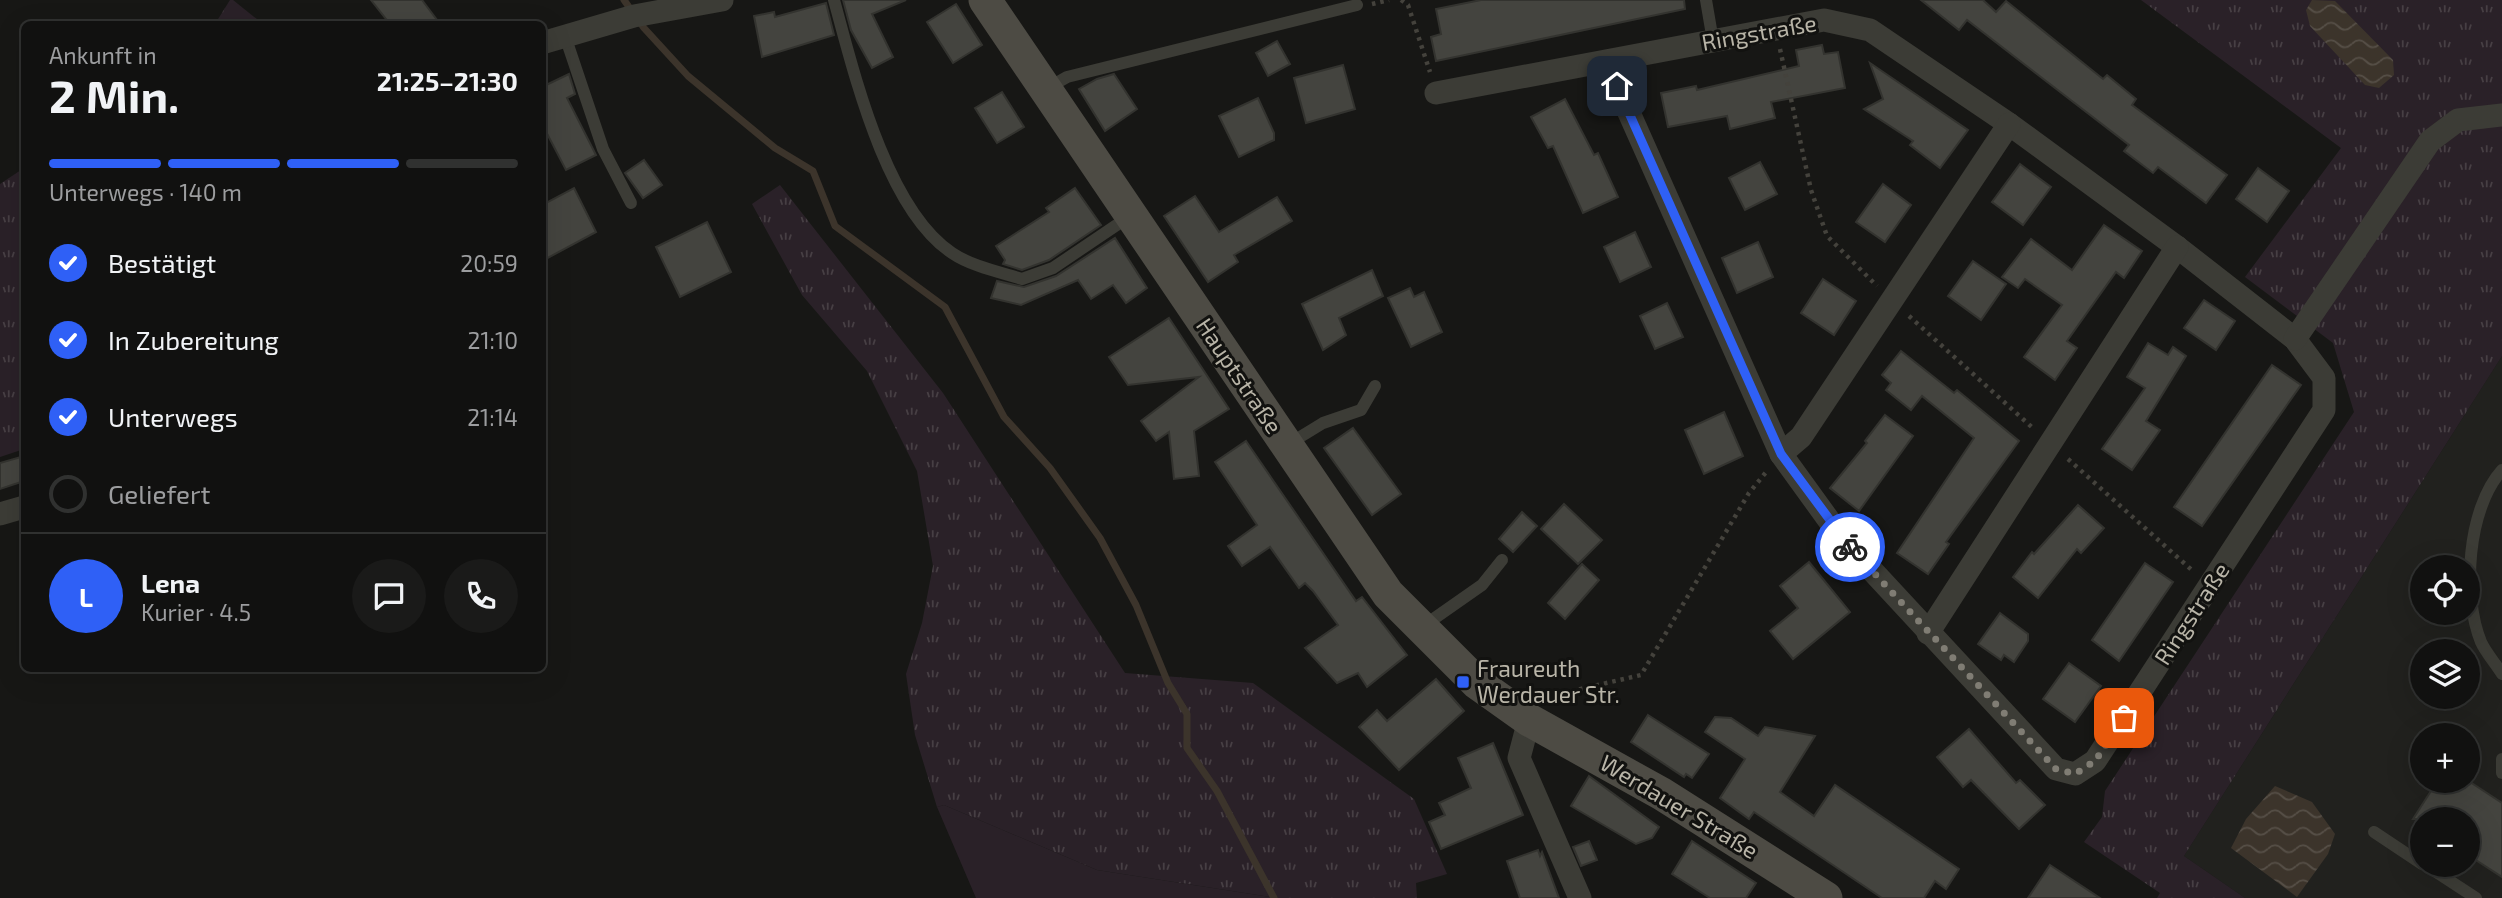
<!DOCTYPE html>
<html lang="de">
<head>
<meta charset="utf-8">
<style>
	:root { --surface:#111110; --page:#1a1a19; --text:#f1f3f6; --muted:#9c9d9f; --line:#303130; --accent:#2f60f6 }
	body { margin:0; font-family:"Exo 2",sans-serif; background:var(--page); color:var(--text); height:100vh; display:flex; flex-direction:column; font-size:26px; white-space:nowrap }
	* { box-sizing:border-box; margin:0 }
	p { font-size:23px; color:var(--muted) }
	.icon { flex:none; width:38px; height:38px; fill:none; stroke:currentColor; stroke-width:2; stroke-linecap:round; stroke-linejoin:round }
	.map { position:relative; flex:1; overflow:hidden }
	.sheet { position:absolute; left:21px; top:21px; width:525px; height:651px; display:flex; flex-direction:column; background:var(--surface); border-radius:10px; box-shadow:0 7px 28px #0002,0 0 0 2px var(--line) }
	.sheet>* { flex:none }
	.fabs { position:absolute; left:2410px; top:555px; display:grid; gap:14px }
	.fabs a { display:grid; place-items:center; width:70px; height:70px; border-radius:50%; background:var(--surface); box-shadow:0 7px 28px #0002,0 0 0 2px var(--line); font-size:35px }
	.pin { position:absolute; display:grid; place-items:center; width:60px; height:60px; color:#fff; margin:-30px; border-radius:14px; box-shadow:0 4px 10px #0006 }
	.courier { position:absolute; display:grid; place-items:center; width:70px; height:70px; margin:-35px; border:5px solid #2f60f6; border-radius:50%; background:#fff; color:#222; box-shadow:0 2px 9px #0007 }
	.head em { font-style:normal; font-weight:700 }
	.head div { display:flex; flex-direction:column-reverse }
	.head { display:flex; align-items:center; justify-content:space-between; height:119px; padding:0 28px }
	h1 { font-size:46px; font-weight:700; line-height:52px }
	.bar { display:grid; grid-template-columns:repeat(4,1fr); gap:10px 7px; align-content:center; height:84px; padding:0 28px }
	.bar i { height:9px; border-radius:5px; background:var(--line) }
	.bar .current { background:var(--accent) }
	.bar p { grid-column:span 4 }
	.line { display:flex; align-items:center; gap:18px; padding:0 28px; border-top:2px solid var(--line) }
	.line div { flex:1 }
	.round { display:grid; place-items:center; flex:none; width:74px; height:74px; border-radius:37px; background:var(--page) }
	ol { padding:0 28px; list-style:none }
	li { display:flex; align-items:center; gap:21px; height:77px }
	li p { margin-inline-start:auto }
	li .icon { padding:7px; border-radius:50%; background:var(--accent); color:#fff; stroke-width:4 }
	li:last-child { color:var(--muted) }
	li i { width:38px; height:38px; border:4px solid var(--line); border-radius:50% }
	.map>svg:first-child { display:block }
	.built { fill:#21211e; fill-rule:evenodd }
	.grass { fill:url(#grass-tufts) }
	.garden { fill:#2a2128 }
	.water { fill:url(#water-waves) }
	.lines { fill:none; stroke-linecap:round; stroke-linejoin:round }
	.stream { stroke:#3c342b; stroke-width:7 }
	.building { fill:#44443f; stroke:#33332f; stroke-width:2 }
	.path { stroke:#44423c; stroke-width:4.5; stroke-dasharray:3.5 5; stroke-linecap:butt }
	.service { stroke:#3c3c36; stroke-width:12 }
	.minor { stroke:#3c3c36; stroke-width:23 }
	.secondary { stroke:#4d4b44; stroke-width:33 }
	.done { stroke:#807d74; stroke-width:7; stroke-dasharray:0 12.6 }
	.route { stroke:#2f60f6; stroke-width:9 }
	.poi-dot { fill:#2f60f6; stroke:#121210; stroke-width:2.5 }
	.labels { text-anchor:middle; stroke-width:6; stroke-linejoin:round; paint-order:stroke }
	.street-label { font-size:23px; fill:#b8b4a7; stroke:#121210 }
	.poi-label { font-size:23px; fill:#b8b4a7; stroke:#121210; text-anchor:start }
</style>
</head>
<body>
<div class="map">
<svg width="2502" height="898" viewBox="0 0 2502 898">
	<defs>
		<pattern id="grass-tufts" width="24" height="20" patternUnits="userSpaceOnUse" patternTransform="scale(1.75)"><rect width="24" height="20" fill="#2a2128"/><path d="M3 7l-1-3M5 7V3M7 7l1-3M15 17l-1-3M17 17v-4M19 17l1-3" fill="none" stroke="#473f44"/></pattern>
		<pattern id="water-waves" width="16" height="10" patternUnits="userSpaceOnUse" patternTransform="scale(1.75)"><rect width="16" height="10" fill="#3c342b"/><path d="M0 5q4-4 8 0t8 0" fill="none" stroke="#564f47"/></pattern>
	</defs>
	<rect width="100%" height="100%" fill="#171715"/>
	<!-- built -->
	<path class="built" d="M2502 356V898H2245L2184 856ZM2422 567H2468V612H2422ZM2422 651H2468V696H2422ZM2422 735H2468V780H2422ZM2422 819H2468V864H2422Z"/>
	<!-- grass -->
	<g class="grass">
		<path d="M230 0H233L263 24H215Z"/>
		<path d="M2141 0H2502V356L2184 856 2245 898H2157L2160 893 2084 842 2102 817 2105 791 2354 412 2333 343 2245 277 2341 148Z"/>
		<path d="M24 168V449L0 457V184Z"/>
		<path d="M780 185 943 393 1125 673 1253 683 1414 799 1447 874 1416 883 1417 898H1276L1097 870 944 805 937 807 915 735 906 674 922 623 933 566 917 471 867 371 802 295 752 204Z"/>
	</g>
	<!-- garden -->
	<path class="garden" d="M944 805 1097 870 1276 898H976L937 807Z"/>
	<!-- water -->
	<g class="water">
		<path d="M2312 0 2335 1 2393 60 2394 75 2379 88 2365 85 2310 26 2306 10Z"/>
		<path d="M2275 786 2312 802 2335 834 2328 854 2297 897 2231 848 2246 819Z"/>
	</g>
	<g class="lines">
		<!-- stream -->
		<path class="stream" d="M624 0 644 28 688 76 775 148 813 171 835 226 945 307 1004 417 1050 468 1100 538 1136 605 1168 683 1187 714V748L1217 791 1274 898"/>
	</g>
	<!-- building -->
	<g class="building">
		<path d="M371 0H422L440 24H390Z"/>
		<path d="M843 0H906L872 14 893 57 872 68 851 30Z"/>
		<path d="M1481 0H1684L1685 9 1436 61 1431 37 1441 34 1436 9Z"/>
		<path d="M1921 0H1983L1996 12 2006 1 2103 79 2107 75 2136 99 2132 105 2227 175 2206 203 2158 167 2153 173 2124 151 2129 145 1967 20 1959 30Z"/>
		<path d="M826 3 834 35 762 57 754 16 774 12 775 17Z"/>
		<path d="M956 4 982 45 953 63 927 22Z"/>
		<path d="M1277 41 1290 64 1268 76 1256 53Z"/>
		<path d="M1822 45 1824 54 1838 52 1845 88 1771 102 1775 118 1730 129 1727 116 1668 127 1661 93 1696 86 1697 90 1799 66 1796 50Z"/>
		<path d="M1870 63 1968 130 1940 168 1910 145 1913 141 1864 109 1883 99Z"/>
		<path d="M1343 65 1355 109 1306 123 1294 78Z"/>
		<path d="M569 74 575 94 567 98 596 155 566 170 542 124V87Z"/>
		<path d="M1114 74 1137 109 1105 131 1079 89 1097 79Z"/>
		<path d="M1002 92 1024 127 997 143 975 108Z"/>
		<path d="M1258 98 1274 133V140L1239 157 1219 116Z"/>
		<path d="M1565 99 1594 155 1598 153 1618 197 1583 213 1553 146 1548 148 1531 117Z"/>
		<path d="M644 160 662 185 643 198 625 173Z"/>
		<path d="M1760 162 1777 194 1745 210 1729 178Z"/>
		<path d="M2020 164 2051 187 2023 225 1992 202Z"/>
		<path d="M2258 168 2289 191 2267 222 2236 199Z"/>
		<path d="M1883 184 1911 205 1885 242 1856 222Z"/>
		<path d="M574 188 596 232 542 261V205Z"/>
		<path d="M1075 188 1101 225 1049 260 1022 270 1003 264 1005 260 996 246 1049 212 1046 208Z"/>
		<path d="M1195 196 1219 232 1277 197 1292 221 1234 255 1238 262 1208 282 1164 216Z"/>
		<path d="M707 222 731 272 680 297 656 247Z"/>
		<path d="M2104 225 2142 251 2124 278 2116 272 2067 341 2077 348 2055 380 2024 357 2062 305 2025 279 2018 288 2002 277 2031 239 2072 270Z"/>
		<path d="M1635 232 1651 267 1620 282 1604 247Z"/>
		<path d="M1115 238 1147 288 1126 303 1113 285 1091 299 1078 280 1021 305 991 298 997 281 1024 287 1056 276Z"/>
		<path d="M1758 242 1773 277 1737 293 1722 258Z"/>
		<path d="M1973 261 2006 284 1981 320 1948 296Z"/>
		<path d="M1372 270 1383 296 1339 318 1346 335 1323 350 1302 304Z"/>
		<path d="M1823 279 1856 301 1834 335 1801 313Z"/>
		<path d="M1410 288 1414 297 1424 292 1442 332 1411 347 1388 298Z"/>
		<path d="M2204 300 2235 321 2216 350 2184 328Z"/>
		<path d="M1667 303 1683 337 1655 349 1640 316Z"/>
		<path d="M1169 318 1229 409 1194 431 1199 476 1174 479 1169 432 1156 441 1141 421 1199 377 1128 385 1109 357Z"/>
		<path d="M2148 343 2168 355 2173 347 2186 356 2146 421 2160 430 2132 470 2102 449 2145 388 2127 377Z"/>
		<path d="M1901 351 1954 393 1957 390 2019 441 1946 542 1949 544 1928 574 1897 553 1974 438 1922 396 1911 410 1886 390 1891 383 1882 375Z"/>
		<path d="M2272 365 2301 385 2202 526 2174 507Z"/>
		<path d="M1724 412 1743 456 1704 474 1685 430Z"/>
		<path d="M1885 415 1913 436 1859 511 1830 488 1867 443 1865 441Z"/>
		<path d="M1353 428 1401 494 1372 515 1324 448Z"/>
		<path d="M1246 441 1356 601 1362 597 1407 655 1367 687 1358 673 1337 683 1305 648 1338 625 1313 591 1305 583 1299 588 1270 547 1242 566 1228 546 1257 525 1215 462Z"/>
		<path d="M24 456V481L0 489V463Z"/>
		<path d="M1564 504 1602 540 1578 564 1541 529Z"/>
		<path d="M2078 505 2104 528 2081 553 2077 549 2038 598 2013 577 2032 552 2034 554Z"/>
		<path d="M1522 512 1537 526 1513 552 1499 539Z"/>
		<path d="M1809 562 1850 612 1793 659 1770 631 1798 608 1780 586Z"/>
		<path d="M2145 563 2173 582 2119 661 2092 640Z"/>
		<path d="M1582 564 1599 580 1565 619 1548 603Z"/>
		<path d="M2000 613 2028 634V641L2014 662 2004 655 2001 660 1978 644Z"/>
		<path d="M2069 663 2101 686 2075 722 2043 699Z"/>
		<path d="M1436 679 1464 711 1399 770 1359 727 1377 710 1387 721Z"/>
		<path d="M1648 715 1709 754 1692 778 1686 774 1684 777 1631 742Z"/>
		<path d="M1715 717 1731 718 1758 736 1765 727 1815 736 1780 792 1814 816 1835 785 1959 869 1946 889 1935 881 1924 898H1882L1754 812 1749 819 1720 798 1745 759 1705 732Z"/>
		<path d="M1969 729 2016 783 2020 780 2045 805 2019 829 1971 780 1963 787 1937 757Z"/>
		<path d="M1493 743 1523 815 1441 849 1429 822 1445 815 1439 803 1471 788 1458 758Z"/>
		<path d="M1589 776 1659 827 1652 838 1636 844 1571 806Z"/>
		<path d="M2438 780H2467L2502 803V877L2468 855V819H2413Z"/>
		<path d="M1589 841 1597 860 1581 866 1573 847Z"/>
		<path d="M1692 841 1756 883 1746 898H1710L1672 874Z"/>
		<path d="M1538 850 1540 856 1542 852 1559 898H1520L1507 861Z"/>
		<path d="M2050 865 2100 898H2028Z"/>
	</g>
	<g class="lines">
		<!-- path -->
		<g class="path">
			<path d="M1401 0 1408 5 1430 72"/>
			<path d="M1372 4 1389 0"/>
			<path d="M1780 49 1811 190 1827 236 1877 286"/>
			<path d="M1909 316 2035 430"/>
			<path d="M2068 459 2194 572"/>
			<path d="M1546 697 1641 675 1749 493 1767 471"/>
		</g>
		<!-- service -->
		<g class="service">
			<path d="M834 0C854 73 886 209 952 253 971 266 999 272 1022 279L1053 268 1130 216"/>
			<path d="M1706 0 1713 41"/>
			<path d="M565 36 603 149 631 203"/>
			<path d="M1046 89 1067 77 1357 5"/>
			<path d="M1287 445 1323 423 1361 410 1375 386"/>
			<path d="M2502 470C2467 509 2462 595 2481 642 2486 653 2496 664 2502 674"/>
			<path d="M1422 627 1482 585 1502 560"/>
			<path d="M2502 759V773"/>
			<path d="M2374 832 2422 864"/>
			<path d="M2424 864 2476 898"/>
		</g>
		<!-- minor -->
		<g class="minor">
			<path d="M542 43 634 16 722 0"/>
			<path d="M1436 93 1824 20 1870 30 2009 124 2177 247 2295 339 2324 378V410L2095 761 2075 774 2056 769 1841 537 1781 454 1606 61"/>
			<path d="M2295 339 2430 141 2458 120 2502 115"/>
			<path d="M1781 454 1801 437 2009 124"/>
			<path d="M0 514 24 507"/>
			<path d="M1928 633 2177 247"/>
			<path d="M1529 720 1519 758 1580 898"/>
		</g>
		<!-- secondary -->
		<path class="secondary" d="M985 0 1388 594 1477 683 1529 720 1662 794 1826 898"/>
	</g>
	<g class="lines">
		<!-- done -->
		<path class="done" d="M1850 547 2056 769 2075 774 2095 761 2124 718"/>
		<!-- route -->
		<path class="route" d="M1617 86 1781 454 1850 547"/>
	</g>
	<!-- markers -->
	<rect class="poi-dot" x="1456" y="675" width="14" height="14" rx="3.5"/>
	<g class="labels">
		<!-- street labels -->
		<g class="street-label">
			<text transform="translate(1759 33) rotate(-10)" y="8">Ringstraße</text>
			<text transform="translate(1239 376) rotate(56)" y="8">Hauptstraße</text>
			<text transform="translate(2192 614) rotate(-57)" y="8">Ringstraße</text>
			<text transform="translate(1679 807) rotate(31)" y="8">Werdauer Straße</text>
		</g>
		<!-- poi labels -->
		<g class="poi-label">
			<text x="1477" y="677">Fraureuth<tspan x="1477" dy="26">Werdauer Str.</tspan></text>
		</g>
	</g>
</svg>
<div class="fabs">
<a><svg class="icon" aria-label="locate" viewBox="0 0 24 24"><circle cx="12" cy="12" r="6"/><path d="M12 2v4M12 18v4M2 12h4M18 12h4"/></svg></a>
<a><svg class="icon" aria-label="layers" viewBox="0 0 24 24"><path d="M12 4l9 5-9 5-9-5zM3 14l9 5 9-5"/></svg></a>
<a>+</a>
<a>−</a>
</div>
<div class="pin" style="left:2124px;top:718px;background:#ea580c"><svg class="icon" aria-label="bag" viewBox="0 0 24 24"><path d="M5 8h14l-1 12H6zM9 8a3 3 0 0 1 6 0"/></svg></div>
<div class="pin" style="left:1617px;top:86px;background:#1f2937"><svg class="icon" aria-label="home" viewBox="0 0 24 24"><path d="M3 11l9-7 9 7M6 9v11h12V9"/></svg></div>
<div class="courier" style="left:1850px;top:547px"><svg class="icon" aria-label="bike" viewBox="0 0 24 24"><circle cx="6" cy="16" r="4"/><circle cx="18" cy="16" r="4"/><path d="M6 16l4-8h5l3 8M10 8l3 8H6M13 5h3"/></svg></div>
<section class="sheet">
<div class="head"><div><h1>2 Min.</h1><p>Ankunft in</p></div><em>21:25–21:30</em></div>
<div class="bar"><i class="current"></i><i class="current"></i><i class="current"></i><i></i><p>Unterwegs · 140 m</p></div>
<ol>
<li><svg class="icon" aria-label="check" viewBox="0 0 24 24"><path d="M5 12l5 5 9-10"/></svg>Bestätigt<p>20:59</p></li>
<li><svg class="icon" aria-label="check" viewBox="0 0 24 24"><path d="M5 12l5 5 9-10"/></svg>In Zubereitung<p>21:10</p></li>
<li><svg class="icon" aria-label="check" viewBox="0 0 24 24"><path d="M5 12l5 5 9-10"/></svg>Unterwegs<p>21:14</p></li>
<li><i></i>Geliefert</li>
</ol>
<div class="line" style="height:126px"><b class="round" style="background:var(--accent);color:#fff">L</b><div><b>Lena</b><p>Kurier · 4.5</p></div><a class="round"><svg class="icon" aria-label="chat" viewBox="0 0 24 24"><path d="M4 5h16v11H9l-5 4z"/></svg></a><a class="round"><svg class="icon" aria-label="phone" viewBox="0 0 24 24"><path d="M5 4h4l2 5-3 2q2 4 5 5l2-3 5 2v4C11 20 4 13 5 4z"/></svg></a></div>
</section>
</div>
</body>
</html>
